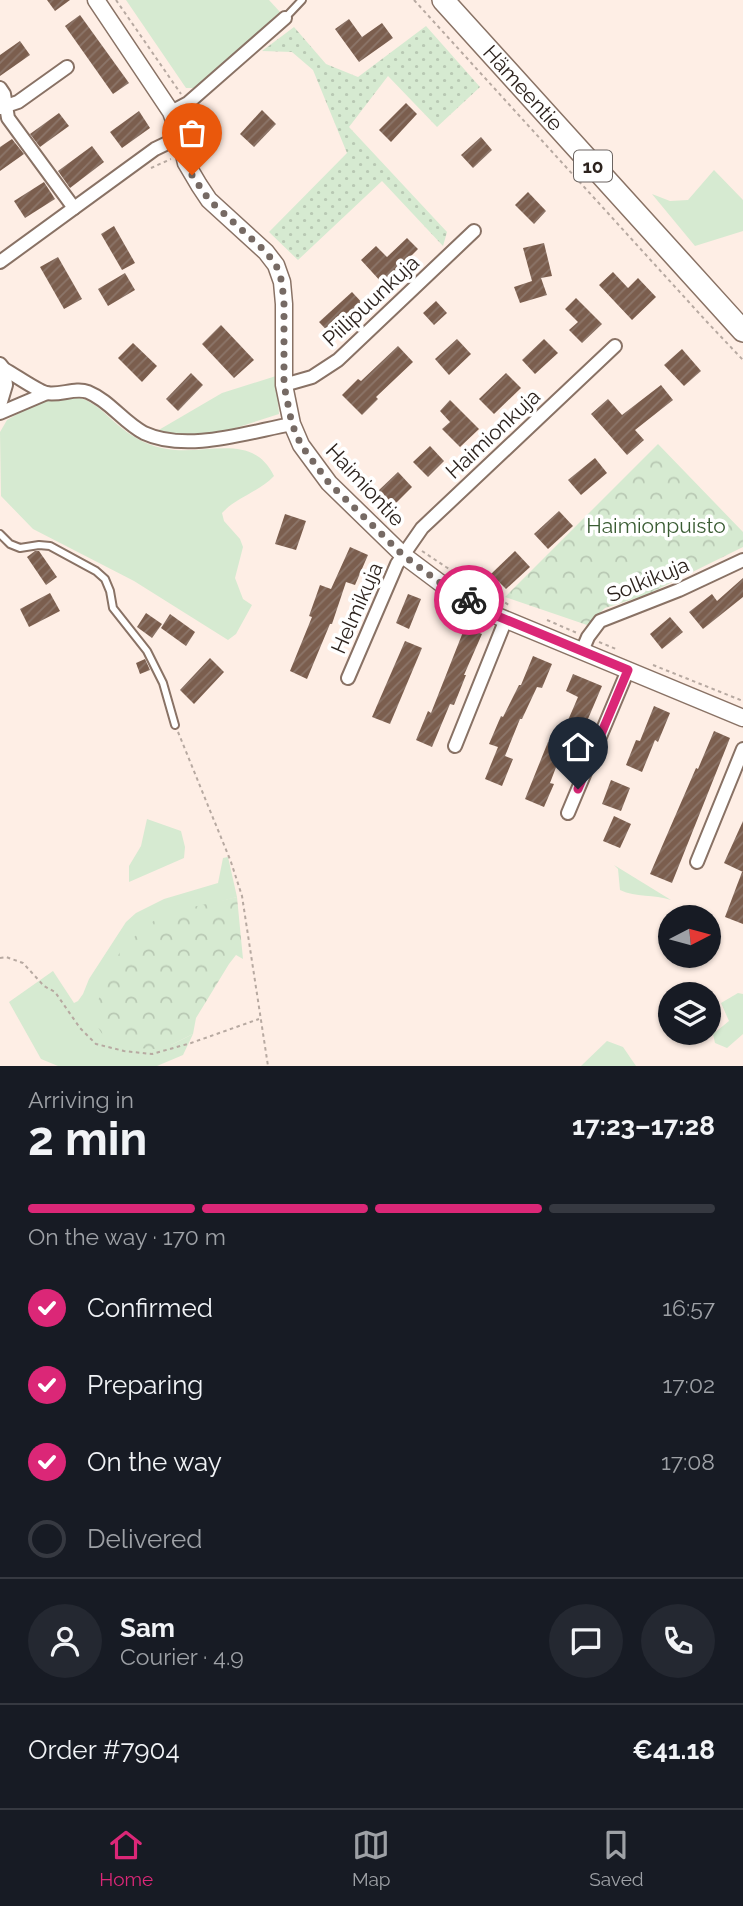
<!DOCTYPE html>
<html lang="en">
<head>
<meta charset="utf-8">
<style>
	:root { --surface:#171b24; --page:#242831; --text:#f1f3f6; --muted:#9ea1a6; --line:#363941; --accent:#db2777 }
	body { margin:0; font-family:Raleway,sans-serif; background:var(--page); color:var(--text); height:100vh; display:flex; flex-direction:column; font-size:26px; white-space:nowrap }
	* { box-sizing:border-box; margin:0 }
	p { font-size:23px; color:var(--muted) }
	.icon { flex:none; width:38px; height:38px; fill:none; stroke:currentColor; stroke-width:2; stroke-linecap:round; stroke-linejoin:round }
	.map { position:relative; height:1066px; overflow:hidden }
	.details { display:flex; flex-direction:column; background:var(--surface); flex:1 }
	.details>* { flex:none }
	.needle { width:46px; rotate:84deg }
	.controls { position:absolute; left:658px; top:905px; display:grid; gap:14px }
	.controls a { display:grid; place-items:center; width:63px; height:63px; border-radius:50%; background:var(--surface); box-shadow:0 2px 5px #0004; font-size:35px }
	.pin { position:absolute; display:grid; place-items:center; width:60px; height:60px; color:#fff; margin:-72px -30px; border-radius:50% 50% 50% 0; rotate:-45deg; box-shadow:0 0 7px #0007 }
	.pin .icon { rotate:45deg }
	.courier { position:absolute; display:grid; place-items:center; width:70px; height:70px; margin:-35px; border:5px solid #db2777; border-radius:50%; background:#fff; color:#222; box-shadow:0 2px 9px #0007 }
	.overview em { font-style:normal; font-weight:700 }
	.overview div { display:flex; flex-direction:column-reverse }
	.overview { display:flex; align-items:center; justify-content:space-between; height:119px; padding:0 28px }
	h1 { font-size:46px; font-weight:700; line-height:52px }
	.bar { display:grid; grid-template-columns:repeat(4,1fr); gap:10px 7px; align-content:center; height:84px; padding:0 28px }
	.bar i { height:9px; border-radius:5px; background:var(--line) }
	.bar .current { background:var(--accent) }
	.bar p { grid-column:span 4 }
	.line { display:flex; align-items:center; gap:18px; padding:0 28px; border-top:2px solid var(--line) }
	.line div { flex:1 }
	.round { display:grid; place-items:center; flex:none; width:74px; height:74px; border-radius:37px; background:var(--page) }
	ol { padding:0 28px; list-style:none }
	li { display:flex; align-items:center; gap:21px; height:77px }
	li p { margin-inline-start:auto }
	li .icon { padding:7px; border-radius:50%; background:var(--accent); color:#fff; stroke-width:4 }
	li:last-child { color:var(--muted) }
	li i { width:38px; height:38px; border:4px solid var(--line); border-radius:50% }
	.menu { display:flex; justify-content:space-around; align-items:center; height:98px; border-top:2px solid var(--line); background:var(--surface); font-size:19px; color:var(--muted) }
	.menu a { display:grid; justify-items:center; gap:4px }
	.menu .current { color:var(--accent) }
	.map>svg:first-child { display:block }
	.grass { fill:#d6ead1 }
	.forest { fill:url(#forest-crowns) }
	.park { fill:url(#park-dots) }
	.building { fill:url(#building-hatch) }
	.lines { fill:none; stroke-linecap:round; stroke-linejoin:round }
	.lane-casing { stroke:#897265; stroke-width:10 }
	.street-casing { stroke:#897265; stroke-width:16 }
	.secondary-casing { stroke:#897265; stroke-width:19 }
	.highway-casing { stroke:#897265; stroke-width:24 }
	.path { stroke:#b7a9a1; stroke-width:2; stroke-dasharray:3.5 3.5; stroke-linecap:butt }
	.lane { stroke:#fff; stroke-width:6 }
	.street { stroke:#fff; stroke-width:12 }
	.secondary { stroke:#fff; stroke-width:16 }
	.highway { stroke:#fff; stroke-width:21 }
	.done { stroke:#766a64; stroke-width:7; stroke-dasharray:0 12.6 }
	.route { stroke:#db2777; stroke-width:9 }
	.labels { text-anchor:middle; stroke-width:7; stroke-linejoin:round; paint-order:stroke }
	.shield { fill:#fff; stroke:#6c6562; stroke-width:2 }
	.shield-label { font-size:19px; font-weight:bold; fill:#2d231e }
	.street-label { font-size:21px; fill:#2d231e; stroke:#fff }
	.park-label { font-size:21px; fill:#3a5c33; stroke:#fff }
</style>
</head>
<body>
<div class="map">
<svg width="743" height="1066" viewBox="0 0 743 1066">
	<defs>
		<pattern id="forest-crowns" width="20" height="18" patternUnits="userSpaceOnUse" patternTransform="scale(1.75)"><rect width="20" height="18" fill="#d6ead1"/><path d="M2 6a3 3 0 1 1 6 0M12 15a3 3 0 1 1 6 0" fill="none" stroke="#b8c8b3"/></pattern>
		<pattern id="park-dots" width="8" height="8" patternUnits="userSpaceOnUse" patternTransform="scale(1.75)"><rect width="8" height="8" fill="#d6ead1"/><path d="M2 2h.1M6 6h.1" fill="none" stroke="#b8c8b3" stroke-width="1.8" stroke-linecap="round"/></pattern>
		<pattern id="building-hatch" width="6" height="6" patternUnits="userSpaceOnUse" patternTransform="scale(1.75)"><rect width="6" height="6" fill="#7b5e4e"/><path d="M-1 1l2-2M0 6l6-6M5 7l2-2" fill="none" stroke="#8c766a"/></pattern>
	</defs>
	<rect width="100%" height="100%" fill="#feeee5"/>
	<!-- grass -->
	<g class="grass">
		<path d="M126 0H269L280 12 196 88H186Z"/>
		<path d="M714 170 743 200V231L695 246 652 194 670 201 688 200Z"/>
		<path d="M276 376 279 414 217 434 184 437 157 431 222 393Z"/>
		<path d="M58 396C65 397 73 396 80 398 98 403 108 418 123 429 137 440 150 446 167 449 205 456 252 431 274 476 259 492 237 497 222 513L224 521 240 539 243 547 235 578 243 599 252 605 236 634 228 640 134 581 33 529 1 496 0 432 7 420 29 407Z"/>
		<path d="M147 819 181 831 185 847 184 858 129 882V866L141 846Z"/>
		<path d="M228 857 237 897 207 905 171 1045 193 1034 183 1055 157 1066H58L41 1059 9 1002 53 971 74 1003 78 1001 83 994 89 979 126 922 136 913 164 899 218 883 223 858Z"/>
		<path d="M614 865 671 900C654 894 636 898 620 890L618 869Z"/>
		<path d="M738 993 743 994V1034L727 1048 715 1043 713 1034 729 1021 721 1003Z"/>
		<path d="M607 1041 623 1047 636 1066H581Z"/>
	</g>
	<!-- forest -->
	<g class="forest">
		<path d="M658 444 743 532V547L646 595 605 608 587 625 505 597Z"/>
		<path d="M237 897 243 959 236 955 229 964 196 1018 193 1034 171 1045 155 1049 136 1048 117 1044 103 1035 94 1022 96 1005 122 947 162 914Z"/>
	</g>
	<!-- park -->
	<path class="park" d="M426 26 480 87 437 127 388 76 349 127 447 232 443 246 382 181 298 260 269 232 347 153 313 70 292 52 262 51 294 27 326 64 358 77Z"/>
	<!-- building -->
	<g class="building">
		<path d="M47 0H70L55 11Z"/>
		<path d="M80 15 129 83 113 94 65 26Z"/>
		<path d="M349 19 362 37 382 23 393 38 359 62 335 29Z"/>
		<path d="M20 41 30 55 0 76V55Z"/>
		<path d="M406 103 417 114 391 142 379 130Z"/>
		<path d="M262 110 276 124 254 147 240 134Z"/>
		<path d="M139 111 150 128 122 148 110 132Z"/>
		<path d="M59 113 69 126 40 147 30 134Z"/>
		<path d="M481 137 492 150 473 168 461 155Z"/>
		<path d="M12 139 24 154 0 171V147Z"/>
		<path d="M92 146 104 162 70 188 58 171Z"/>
		<path d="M44 182 55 199 25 218 14 201Z"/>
		<path d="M528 192 546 211 534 224 515 205Z"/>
		<path d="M114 226 135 263 122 270 101 234Z"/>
		<path d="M407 238 418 249 383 284 361 260 376 246 387 257Z"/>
		<path d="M544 243 552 276 541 278 547 295 520 303 514 287 532 281 523 248Z"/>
		<path d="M58 257 82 299 64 309 40 267Z"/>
		<path d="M613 272 628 288 638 278 656 297 632 320 599 285Z"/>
		<path d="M125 273 135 290 108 306 98 289Z"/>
		<path d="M352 292 366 307 333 337 319 322Z"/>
		<path d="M576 298 602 324 582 343 569 330 578 322 565 309Z"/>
		<path d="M436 301 447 313 434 325 423 313Z"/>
		<path d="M221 325 254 360 234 378 202 344Z"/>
		<path d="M457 339 471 354 449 375 435 359Z"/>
		<path d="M544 339 558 353 535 374 522 360Z"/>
		<path d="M133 343 157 366 142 382 118 358Z"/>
		<path d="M398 346 413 362 376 397 378 399 362 415 342 395 358 379 361 381Z"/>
		<path d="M682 349 701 371 684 386 664 365Z"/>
		<path d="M191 373 203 385 178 411 166 399Z"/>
		<path d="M506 373 521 388 494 414 479 399Z"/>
		<path d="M661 385 673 400 635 430 644 440 627 455 591 414 608 399 622 415Z"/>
		<path d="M450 400 479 429 460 447 442 429 450 422 440 411Z"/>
		<path d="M430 446 444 461 428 477 413 462Z"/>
		<path d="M595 458 607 473 581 495 568 480Z"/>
		<path d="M398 472 412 487 392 507 377 492Z"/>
		<path d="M559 511 573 526 548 549 534 534Z"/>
		<path d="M285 514 306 521 296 550 275 544Z"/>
		<path d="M350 547 368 555 355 585 346 582 332 624H330L307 679 290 671 312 617 309 616 320 585 331 589Z"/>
		<path d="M35 551H39L57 577 46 585 27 557Z"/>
		<path d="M515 551 530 567 506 589 491 574Z"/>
		<path d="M743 578V597L703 629 689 612 712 594 717 601Z"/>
		<path d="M50 593 60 611 29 627 20 609Z"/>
		<path d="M408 594 421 599 409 629 396 623Z"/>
		<path d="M146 613 162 624 152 638 137 627Z"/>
		<path d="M170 614 195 632 186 646 161 628Z"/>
		<path d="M670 617 683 632 662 649 650 634Z"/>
		<path d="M465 627 482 634 464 675H466L454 705 450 704 432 747 416 740 428 711 431 713Z"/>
		<path d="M405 641 422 648 390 724 372 717Z"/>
		<path d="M533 656 552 664 542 688 537 687 522 719H520L505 756 513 759 502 786 485 779 498 747 489 744 501 716 503 717 519 685H521Z"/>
		<path d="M210 658 224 672 194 704 180 690Z"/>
		<path d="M145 659 150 670 140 674 136 663Z"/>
		<path d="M573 674 602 686 576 747 560 739 578 697 566 691Z"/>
		<path d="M654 706 670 713 658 742 655 740 642 772 626 765 636 740 640 741Z"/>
		<path d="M714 731 730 738 672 883 650 874 696 768 698 769Z"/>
		<path d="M548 742 563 749 550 783 554 784 544 807 525 799Z"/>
		<path d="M611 780 630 788 621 811 602 804Z"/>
		<path d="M614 816 631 824 620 848 603 841Z"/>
		<path d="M743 821V872L724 863Z"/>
		<path d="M742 872H743V924L725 917Z"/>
	</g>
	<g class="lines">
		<defs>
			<g id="lane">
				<path d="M285 18 302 0"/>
				<path d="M0 534 10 544 20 548 39 545 50 546 96 571 105 579 110 591 113 608 147 651 163 683 175 725"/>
			</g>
			<g id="street">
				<path d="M0 88 4 94 8 118 74 208"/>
				<path d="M0 108 18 102 67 67"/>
				<path d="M171 112 188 103 285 18"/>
				<path d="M0 262 155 149 180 137"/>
				<path d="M0 364 4 369C15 375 36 390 46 393 60 396 75 387 88 392 110 401 123 422 144 433 187 453 248 432 292 424"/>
				<path d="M284 385 312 377 338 360 474 231"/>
				<path d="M0 405 6 385 4 369"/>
				<path d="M0 413 47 393"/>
				<path d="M582 651 588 637 600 621 679 590 743 560"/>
				<path d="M348 678 397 564 422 528 615 346"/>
				<path d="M455 746 506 619"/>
				<path d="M568 813 628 670"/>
				<path d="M697 862 743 749"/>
			</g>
			<path id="secondary" d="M96 0 171 112 180 137 186 163 199 185 209 200 266 252 276 265 282 282 284 304V385L292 424 301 445 329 483 403 555 443 585 490 613 743 718"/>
			<g id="highway">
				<path id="s1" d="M443 0 743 331"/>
			</g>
		</defs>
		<!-- lane casing -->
		<use href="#lane" class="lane-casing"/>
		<!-- street casing -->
		<use href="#street" class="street-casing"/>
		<!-- secondary casing -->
		<use href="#secondary" class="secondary-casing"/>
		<!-- highway casing -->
		<use href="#highway" class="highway-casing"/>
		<!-- path -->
		<g class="path">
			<path d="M116 0 181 94"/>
			<path d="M414 0 707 322 743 360"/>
			<path d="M192 114 201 160"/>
			<path d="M151 168 171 159"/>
			<path d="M422 551 446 567 509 605"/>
			<path d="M547 620 577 633"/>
			<path d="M599 642 616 649"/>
			<path d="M653 665 743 701"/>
			<path d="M178 732 231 862 242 896 268 1066"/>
			<path d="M0 958 6 957 23 963 44 986 55 992 80 1028 96 1044 124 1051 152 1054 191 1043 259 1019"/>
		</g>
		<!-- lane -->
		<use href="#lane" class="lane"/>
		<!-- street -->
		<use href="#street" class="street"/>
		<!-- secondary -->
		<use href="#secondary" class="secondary"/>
		<!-- highway -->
		<use href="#highway" class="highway"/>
	</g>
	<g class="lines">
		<!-- done -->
		<path class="done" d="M192 175 209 200 266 252 276 265 282 282 284 304V385L292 424 301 445 329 483 403 555 443 585 469 600"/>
		<!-- route -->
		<path class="route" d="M469 600 490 613 628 670 578 789"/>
	</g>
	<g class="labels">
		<!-- shield labels -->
		<rect class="shield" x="574" y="150.5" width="38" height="31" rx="5"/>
		<g class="shield-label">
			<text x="593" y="173">10</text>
		</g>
		<!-- street labels -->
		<g class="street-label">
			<text dy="7" stroke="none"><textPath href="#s1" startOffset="119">Hämeentie</textPath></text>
			<text transform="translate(371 301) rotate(-43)" y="7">Piilipuunkuja</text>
			<text transform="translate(493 434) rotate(-43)" y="7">Haimionkuja</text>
			<text transform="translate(365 485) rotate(47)" y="7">Haimiontie</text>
			<text transform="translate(648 580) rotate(-22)" y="7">Solkikuja</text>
			<text transform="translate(357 608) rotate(-66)" y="7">Helmikuja</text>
		</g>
		<!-- park labels -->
		<g class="park-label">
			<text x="656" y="533">Haimionpuisto</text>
		</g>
	</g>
</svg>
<div class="controls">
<a><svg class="needle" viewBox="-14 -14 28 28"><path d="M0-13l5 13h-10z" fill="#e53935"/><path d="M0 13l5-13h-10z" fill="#9ea1a6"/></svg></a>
<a><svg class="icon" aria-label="layers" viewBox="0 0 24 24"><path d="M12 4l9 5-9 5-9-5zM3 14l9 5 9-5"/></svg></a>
</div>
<div class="pin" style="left:192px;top:175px;background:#ea580c"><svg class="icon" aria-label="bag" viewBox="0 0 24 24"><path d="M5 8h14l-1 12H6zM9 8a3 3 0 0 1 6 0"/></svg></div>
<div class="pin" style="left:578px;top:789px;background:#1f2937"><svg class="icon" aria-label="home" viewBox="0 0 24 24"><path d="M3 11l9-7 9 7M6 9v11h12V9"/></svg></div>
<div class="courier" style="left:469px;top:600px"><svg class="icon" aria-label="bike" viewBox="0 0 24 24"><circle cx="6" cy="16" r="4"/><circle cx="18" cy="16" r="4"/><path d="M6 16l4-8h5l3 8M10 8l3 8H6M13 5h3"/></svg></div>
</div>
<section class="details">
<div class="overview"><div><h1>2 min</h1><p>Arriving in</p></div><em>17:23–17:28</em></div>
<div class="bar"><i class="current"></i><i class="current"></i><i class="current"></i><i></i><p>On the way · 170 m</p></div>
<ol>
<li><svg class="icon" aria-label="check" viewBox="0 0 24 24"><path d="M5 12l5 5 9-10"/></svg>Confirmed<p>16:57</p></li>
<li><svg class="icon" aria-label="check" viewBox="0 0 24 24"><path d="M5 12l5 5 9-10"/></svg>Preparing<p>17:02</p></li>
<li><svg class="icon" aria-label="check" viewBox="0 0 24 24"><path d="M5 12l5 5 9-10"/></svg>On the way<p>17:08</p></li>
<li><i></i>Delivered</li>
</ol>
<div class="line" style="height:126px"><a class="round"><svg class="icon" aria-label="person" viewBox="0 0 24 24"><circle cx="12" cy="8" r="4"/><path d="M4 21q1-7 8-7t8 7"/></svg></a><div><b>Sam</b><p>Courier · 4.9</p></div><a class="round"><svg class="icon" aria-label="chat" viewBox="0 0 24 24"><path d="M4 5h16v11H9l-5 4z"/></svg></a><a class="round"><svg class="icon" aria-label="phone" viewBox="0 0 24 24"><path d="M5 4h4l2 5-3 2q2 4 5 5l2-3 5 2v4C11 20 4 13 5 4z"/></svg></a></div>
<div class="line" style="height:91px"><div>Order #7904</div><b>€41.18</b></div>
</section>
<nav class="menu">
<a class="current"><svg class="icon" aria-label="home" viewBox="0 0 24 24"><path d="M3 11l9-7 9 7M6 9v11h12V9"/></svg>Home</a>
<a><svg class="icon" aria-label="map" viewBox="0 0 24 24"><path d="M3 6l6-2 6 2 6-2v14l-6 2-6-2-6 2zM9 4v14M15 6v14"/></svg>Map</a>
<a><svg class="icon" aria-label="saved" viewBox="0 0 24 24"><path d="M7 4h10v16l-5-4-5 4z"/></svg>Saved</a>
</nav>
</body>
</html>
